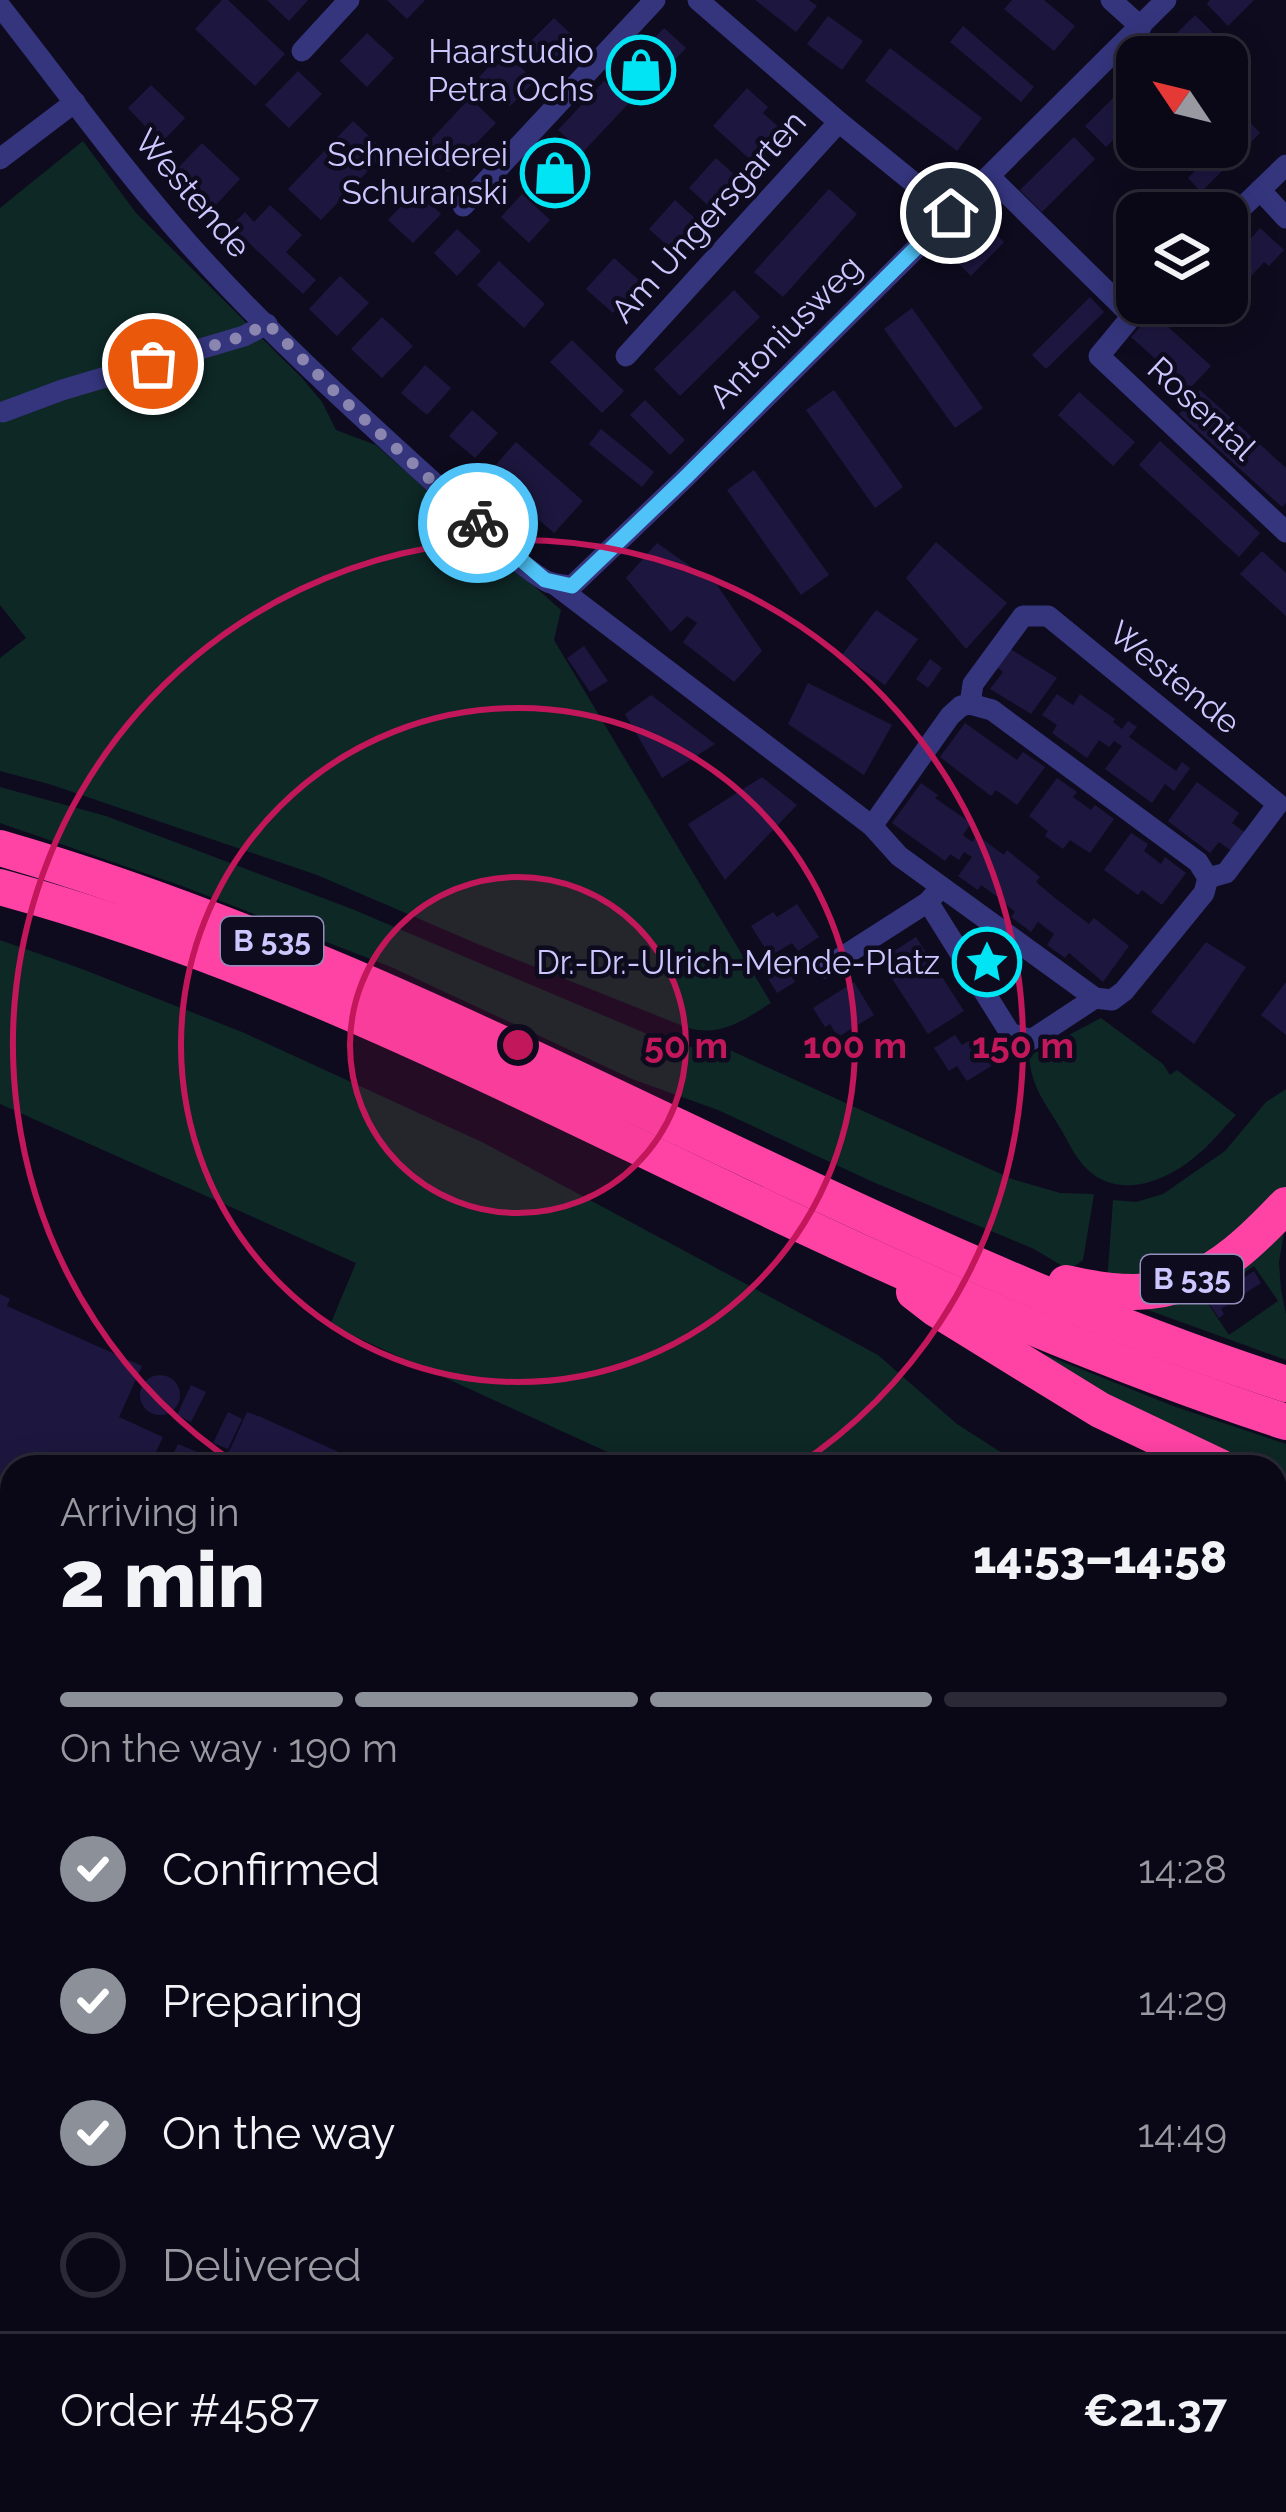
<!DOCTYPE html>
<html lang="en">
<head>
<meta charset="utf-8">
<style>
	:root { --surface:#0a0816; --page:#181623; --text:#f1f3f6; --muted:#999aa1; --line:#2a2935; --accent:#8c9099 }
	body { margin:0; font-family:Raleway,sans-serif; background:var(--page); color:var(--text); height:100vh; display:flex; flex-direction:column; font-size:45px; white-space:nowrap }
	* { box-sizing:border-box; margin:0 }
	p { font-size:39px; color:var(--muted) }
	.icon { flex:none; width:66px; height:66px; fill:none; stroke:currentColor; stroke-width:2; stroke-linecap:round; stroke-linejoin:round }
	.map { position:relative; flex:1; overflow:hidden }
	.details { position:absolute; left:0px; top:1455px; width:1287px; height:1059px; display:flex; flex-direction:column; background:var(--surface); border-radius:36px 36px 0 0; box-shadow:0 6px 30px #0003,0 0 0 3px var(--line) }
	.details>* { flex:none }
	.needle { width:78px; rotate:305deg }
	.tools { position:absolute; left:1116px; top:36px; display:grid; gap:24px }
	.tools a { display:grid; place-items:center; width:132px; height:132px; border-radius:24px; background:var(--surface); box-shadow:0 6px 30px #0003,0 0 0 3px var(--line); font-size:60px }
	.pin { position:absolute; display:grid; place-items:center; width:102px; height:102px; color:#fff; margin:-51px; border:6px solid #fff; border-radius:50%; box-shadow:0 3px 12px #0007 }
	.courier { position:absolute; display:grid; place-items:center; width:120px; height:120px; margin:-60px; border:9px solid #4fc3f7; border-radius:50%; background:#fff; color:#222; box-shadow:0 3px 15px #0007 }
	.head em { font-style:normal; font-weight:800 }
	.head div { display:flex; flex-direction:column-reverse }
	.head { display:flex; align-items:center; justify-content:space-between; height:204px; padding:0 60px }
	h1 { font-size:78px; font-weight:800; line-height:90px }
	.bar { display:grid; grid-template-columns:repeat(4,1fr); gap:18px 12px; align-content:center; height:144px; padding:0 60px }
	.bar i { height:15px; border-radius:9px; background:var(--line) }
	.bar .on { background:var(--accent) }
	.bar p { grid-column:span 4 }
	.line { display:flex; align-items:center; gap:30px; padding:0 60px; border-top:3px solid var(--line) }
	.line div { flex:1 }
	ol { padding:0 60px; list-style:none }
	li { display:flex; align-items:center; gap:36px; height:132px }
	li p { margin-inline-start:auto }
	li .icon { padding:12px; border-radius:50%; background:var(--accent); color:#fff; stroke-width:4 }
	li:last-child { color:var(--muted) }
	li i { width:66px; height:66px; border:6px solid var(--line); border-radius:50% }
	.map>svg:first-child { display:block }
	.green { fill:#0e2826; fill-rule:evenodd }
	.building { fill:#1d173f }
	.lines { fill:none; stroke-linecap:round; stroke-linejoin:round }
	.street { stroke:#35357e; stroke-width:21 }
	.highway { stroke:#ff43a4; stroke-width:36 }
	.rail { stroke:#00e4f3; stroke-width:6; stroke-dasharray:18 15; stroke-linecap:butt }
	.done { stroke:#8a86b0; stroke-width:12; stroke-dasharray:0 21.6 }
	.route { stroke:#4fc3f7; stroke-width:15 }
	.ring { fill:none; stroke:#c2185b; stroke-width:6 }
	.labels { text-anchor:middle; stroke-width:9; stroke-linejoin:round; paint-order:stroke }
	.shield { fill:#0e0b1e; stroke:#938fbc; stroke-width:3 }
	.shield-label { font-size:30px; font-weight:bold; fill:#ccc8ff }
	.poi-label { font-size:33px; fill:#ccc8ff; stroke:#0e0b1e; text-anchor:end }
	.street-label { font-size:33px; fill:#ccc8ff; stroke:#0e0b1e }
	.centre { fill:#c2185b; stroke:#0e0b1e; stroke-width:6 }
	.ring-label { font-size:36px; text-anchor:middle; font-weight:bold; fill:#c2185b; stroke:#0e0b1e; stroke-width:9; stroke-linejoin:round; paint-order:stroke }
</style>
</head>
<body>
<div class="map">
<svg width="1286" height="2512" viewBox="0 0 1286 2512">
	<rect width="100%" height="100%" fill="#0e0b1e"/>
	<!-- green -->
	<g class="green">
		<path d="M83 141 136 213 302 378 322 402 336 430 376 445 561 610 554 640 771 1003C744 1020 721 1037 688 1028L480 945 317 875 49 784 0 771V658L26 638 0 605V208Z"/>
		<path d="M0 787 106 816 352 909 652 1036 698 1049 721 1046 1012 1179 1060 1193 1094 1194 1083 1260 1075 1266 1064 1267 1034 1249 873 1182 718 1110 632 1079 391 967 182 886 0 823Z"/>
		<path d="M0 940 82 969 242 1032 484 1143 878 1355 957 1424 1024 1467H640L330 1325 356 1263 0 1104Z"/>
		<path d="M1101 1018 1163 1064 1170 1075 1177 1070 1236 1115C1223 1128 1211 1144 1197 1155 1168 1181 1120 1200 1088 1170 1076 1159 1070 1145 1062 1131 1046 1103 1032 1090 1029 1056Z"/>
		<path d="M1286 1089V1190L1189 1272 1107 1283 1113 1200 1136 1202 1163 1194 1225 1151 1266 1102Z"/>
		<path d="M1286 1220 1279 1262 1281 1290 1286 1314V1360L1137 1306ZM1254 1266 1278 1301 1229 1335 1205 1299Z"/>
		<path d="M1021 1345 1173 1406 1286 1444V1482L1275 1478V1467H1246L1191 1444Z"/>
		<path d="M1275 1545 1286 1546V2115L1275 2110Z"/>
		<path d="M0 2024 12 2030V2172L0 2167Z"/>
		<path d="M1275 2112 1286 2117V2512H1213L1193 2502H1275Z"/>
		<path d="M756 2502H1065L1087 2512H779Z"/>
	</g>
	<!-- building -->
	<g class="building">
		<path d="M222 0H228L285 54 255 86 195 29Z"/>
		<path d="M267 0H308L289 21Z"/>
		<path d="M387 0H425L407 19Z"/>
		<path d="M755 0H809L817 6 796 32Z"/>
		<path d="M1012 0H1044L1075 26 1054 51 1004 9Z"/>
		<path d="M1210 0H1254L1228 26 1207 4Z"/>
		<path d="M1195 15 1217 37 1197 57H1153Z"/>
		<path d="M828 16 863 41 842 70 807 44Z"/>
		<path d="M554 18 575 38 550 64 528 44Z"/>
		<path d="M963 26 1034 87 1021 102 950 42Z"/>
		<path d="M664 28 686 48 644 93 622 73Z"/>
		<path d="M367 33 394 58 367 87 340 61Z"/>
		<path d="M890 48 982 118 957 151 865 81Z"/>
		<path d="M504 51 535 81 510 106 479 77Z"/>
		<path d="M298 71 322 94 289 128 265 105Z"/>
		<path d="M1134 77 1137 80V117L1106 147 1085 126Z"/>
		<path d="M604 81 628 104 583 152 558 130Z"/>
		<path d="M151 85 185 118 161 143 128 108Z"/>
		<path d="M747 88 768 107 763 113 783 131 754 163 713 126Z"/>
		<path d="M470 98 496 123 448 172 423 148Z"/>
		<path d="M1247 119 1260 133 1201 192 1188 178 1219 147H1227V139Z"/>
		<path d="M353 121 386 152 321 220 288 189Z"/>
		<path d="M1074 137 1095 159 1042 212 1020 190Z"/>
		<path d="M202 143 240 179 214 207 176 170Z"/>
		<path d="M556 156 581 177 563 198 539 177Z"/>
		<path d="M716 158 739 179 712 209 689 188Z"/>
		<path d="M829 189 857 214 783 297 754 272Z"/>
		<path d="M416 190 441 214 413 243 388 220Z"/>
		<path d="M522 194 550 220 529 243 501 217Z"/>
		<path d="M675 200 702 225 677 254 649 229Z"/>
		<path d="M270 205 302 235 286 252 316 280 303 294 231 226 245 212 254 222Z"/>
		<path d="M977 216 1004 242 971 276 945 250Z"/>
		<path d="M1260 228 1284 250 1269 266 1264 262 1231 298 1227 295V251L1238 238 1245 245Z"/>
		<path d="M457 229 481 251 457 276 434 253Z"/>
		<path d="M614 258 641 282 613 313 586 289Z"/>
		<path d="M499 261 545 304 524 328 477 285Z"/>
		<path d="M340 276 369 303 337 336 309 309Z"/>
		<path d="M734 290 760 317 680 396 654 369Z"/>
		<path d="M1090 297 1104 312 1046 369 1032 355Z"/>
		<path d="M912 308 983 408 955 428 884 329Z"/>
		<path d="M1153 313 1211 366 1189 389 1131 337Z"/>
		<path d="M382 317 413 346 382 378 351 349Z"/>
		<path d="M572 340 624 391 602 413 550 362Z"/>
		<path d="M425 365 451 388 427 415 401 393Z"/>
		<path d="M834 390 903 487 875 508 806 410Z"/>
		<path d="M1200 390 1286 468V503L1282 507 1179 414Z"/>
		<path d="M1079 392 1135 442 1113 466 1058 415Z"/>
		<path d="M645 400 685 440 670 455 630 415Z"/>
		<path d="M472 410 498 433 475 458 449 436Z"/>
		<path d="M601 429 654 472 642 487 589 444Z"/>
		<path d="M1160 441 1260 533 1239 557 1139 465Z"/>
		<path d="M516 442 583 501 554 533 487 475Z"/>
		<path d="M754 470 829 575 801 595 727 490Z"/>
		<path d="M936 542 1007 603 966 649 906 578Z"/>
		<path d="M657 543 717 585 762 651 734 682 683 642 697 623 687 616 671 632 626 578Z"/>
		<path d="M1262 551 1286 573V616L1240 574Z"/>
		<path d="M876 610 918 639 885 685 842 655Z"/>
		<path d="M584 646 608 681 590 692 567 658Z"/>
		<path d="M1007 647 1057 678 1031 714 990 689 1003 672 994 665Z"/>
		<path d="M930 659 942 668 928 688 916 679Z"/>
		<path d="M808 683 892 725 864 775 788 724Z"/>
		<path d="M1057 694 1073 705 1080 694 1115 719 1113 722 1122 729 1128 721 1137 727 1129 737 1176 771 1182 762 1190 768 1174 791 1165 784 1152 803 1105 769 1122 746 1114 741 1109 747 1099 740 1087 758 1052 733 1057 725 1042 715Z"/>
		<path d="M651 695 715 744 662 778 625 714Z"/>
		<path d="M965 723 1017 760 1023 752 1045 767 1017 805 996 790 991 796 940 757Z"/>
		<path d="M762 777 797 805 725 880 688 824Z"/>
		<path d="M1057 778 1077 792 1073 797 1091 810 1095 805 1114 819 1090 853 1070 840 1063 849 1045 836 1048 831 1029 816Z"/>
		<path d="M1197 782 1239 813 1232 823 1246 833 1233 852 1219 842 1210 853 1168 821Z"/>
		<path d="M921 783 938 795 935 798 971 823 963 835 972 842 977 835 1004 855 1007 850 1040 877 1036 882 1055 898 1089 924 1094 918 1129 946 1103 982 1069 953 1065 958 1047 945 1054 934 1038 922 1031 932 1011 917 1015 912 999 898 981 885 978 890 958 876 972 857 964 852 959 860 950 854 945 861 892 823Z"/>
		<path d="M1131 833 1148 844 1144 851 1161 864 1165 857 1186 873 1162 905 1142 890 1138 895 1104 870Z"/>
		<path d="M797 904 819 937 798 951 792 943 770 956 751 926 773 912 777 917Z"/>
		<path d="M916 937 964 1011 928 1034 880 960Z"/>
		<path d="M1206 942 1246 967 1194 1044 1151 1012Z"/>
		<path d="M778 956 795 982 777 993 761 967Z"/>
		<path d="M854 982 874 1015 838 1037 830 1024 825 1027 813 1008Z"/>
		<path d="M1286 982V1035L1261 1015Z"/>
		<path d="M984 1032 1001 1060 967 1081 957 1066 949 1071 934 1048 955 1035 962 1045Z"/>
		<path d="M1254 1271 1261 1283 1221 1309 1224 1314 1219 1318 1208 1302Z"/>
		<path d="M0 1294 10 1299 7 1306 142 1366 119 1417 163 1437 155 1454 170 1461 178 1444 214 1459 211 1467H12V1836L0 1831Z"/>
		<circle cx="160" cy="1395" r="20"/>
		<path d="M191 1385 206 1392 191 1422 177 1415Z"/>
		<path d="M228 1412 242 1419 228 1449 213 1443Z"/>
		<path d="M247 1412 261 1417 372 1467H222Z"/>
	</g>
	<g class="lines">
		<!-- street -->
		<g class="street">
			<path d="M698 0 839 122 951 213"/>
			<path d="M1111 0 1141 27"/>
			<path d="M0 6C62 85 121 167 187 242 266 331 355 411 443 491 472 518 512 561 546 581 554 585 563 585 572 586L686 477 1166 0"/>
			<path d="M302 51 349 0"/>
			<path d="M0 159 75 102"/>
			<path d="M989 176 1132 316 1099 356 1286 532"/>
			<path d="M1260 190 1286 218"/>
			<path d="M463 206 655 0"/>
			<path d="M1227 222 1286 165"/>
			<path d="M626 356 839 122"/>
			<path d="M3 412 62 390 244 336 267 324"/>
			<path d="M554 584 872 826 899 856 1095 998"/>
			<path d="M970 704 992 710 1198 862 1208 878"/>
			<path d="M872 826 950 716 961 706 970 704 973 684 1023 616H1048L1278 804 1226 873 1208 878 1204 893 1124 991 1112 1000 1095 998 1031 1040 1010 1033 928 902"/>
			<path d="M825 968 928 902 937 892"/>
		</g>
		<!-- highway -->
		<g class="highway">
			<path d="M0 848C449 978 843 1241 1286 1384"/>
			<path d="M0 887C306 970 584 1127 871 1257 1007 1319 1145 1376 1286 1422"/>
			<path d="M1066 1283C1171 1308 1215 1280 1286 1205"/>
			<path d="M914 1292 936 1309 1100 1410 1220 1467"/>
			<path d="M1275 1490 1286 1493"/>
		</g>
		<!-- rail -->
		<g class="rail">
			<path d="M0 2195 12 2200"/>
			<path d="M693 2502 715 2512"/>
			<path d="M726 2502 749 2512"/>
		</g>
	</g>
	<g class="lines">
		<!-- done -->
		<path class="done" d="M153 364 244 336 267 323 340 397 478 523"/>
		<!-- route -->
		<path class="route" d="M478 523 545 580 572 586 686 477 951 213"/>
	</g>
	<!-- distance rings -->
	<circle cx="518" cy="1045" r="168" fill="#c2185b" fill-opacity=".12"/>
	<g class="ring">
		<circle cx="518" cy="1045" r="168"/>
		<circle cx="518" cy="1045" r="337"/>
		<path d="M239 1466A505 505 0 1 1 797 1466"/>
	</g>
	<!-- icons -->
	<defs>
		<symbol id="shop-ring" viewBox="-11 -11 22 22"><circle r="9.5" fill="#0e0b1e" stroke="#00e4f3" stroke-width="1.5"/><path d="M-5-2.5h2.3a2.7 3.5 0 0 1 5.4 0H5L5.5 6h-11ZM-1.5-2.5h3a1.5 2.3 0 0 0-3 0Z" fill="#00e4f3"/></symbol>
		<symbol id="sight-ring" viewBox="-11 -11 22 22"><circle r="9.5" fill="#0e0b1e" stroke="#00e4f3" stroke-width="1.5"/><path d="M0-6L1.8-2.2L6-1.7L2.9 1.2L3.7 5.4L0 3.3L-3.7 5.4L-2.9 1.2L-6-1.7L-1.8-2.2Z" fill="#00e4f3"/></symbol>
	</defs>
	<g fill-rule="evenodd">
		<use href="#shop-ring" x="603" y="32" width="76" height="76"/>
		<use href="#shop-ring" x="517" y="135" width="76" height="76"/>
		<use href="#sight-ring" x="949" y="924" width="76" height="76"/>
	</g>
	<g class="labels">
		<!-- shield labels -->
		<g class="shield">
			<rect x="221" y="917" width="102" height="48" rx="9"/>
			<rect x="1141" y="1255" width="102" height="48" rx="9"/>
		</g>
		<g class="shield-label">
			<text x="272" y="951">B 535</text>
			<text x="1192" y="1289">B 535</text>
		</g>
		<!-- poi labels -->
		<g class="poi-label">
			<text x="594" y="63">Haarstudio<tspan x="594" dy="38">Petra Ochs</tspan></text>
			<text x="508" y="166">Schneiderei<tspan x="508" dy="38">Schuranski</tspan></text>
			<text x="940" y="974">Dr.-Dr.-Ulrich-Mende-Platz</text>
		</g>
		<!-- street labels -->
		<g class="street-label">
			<text transform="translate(193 193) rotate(49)" y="12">Westende</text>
			<text transform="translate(708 216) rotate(-48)" y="12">Am Ungersgarten</text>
			<text transform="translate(785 331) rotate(-45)" y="12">Antoniusweg</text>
			<text transform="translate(1202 408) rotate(43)" y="12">Rosental</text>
			<text transform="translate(1175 677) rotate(39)" y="12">Westende</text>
		</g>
	</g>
	<circle cx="518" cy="1045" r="18" class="centre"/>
	<g class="ring-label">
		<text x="686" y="1058">50 m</text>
		<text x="855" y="1058">100 m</text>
		<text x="1023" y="1058">150 m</text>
	</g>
</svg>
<div class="tools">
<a><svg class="needle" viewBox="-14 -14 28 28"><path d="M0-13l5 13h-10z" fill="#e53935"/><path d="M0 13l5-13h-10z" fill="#999aa1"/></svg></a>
<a><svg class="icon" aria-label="layers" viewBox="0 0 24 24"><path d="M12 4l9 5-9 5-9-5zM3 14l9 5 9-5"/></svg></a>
</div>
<div class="pin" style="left:153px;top:364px;background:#ea580c"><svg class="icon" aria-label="bag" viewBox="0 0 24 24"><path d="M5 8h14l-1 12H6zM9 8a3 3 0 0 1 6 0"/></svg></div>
<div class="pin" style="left:951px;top:213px;background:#1f2937"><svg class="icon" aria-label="home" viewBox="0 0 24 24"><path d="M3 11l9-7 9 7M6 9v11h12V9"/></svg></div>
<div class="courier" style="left:478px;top:523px"><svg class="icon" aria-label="bike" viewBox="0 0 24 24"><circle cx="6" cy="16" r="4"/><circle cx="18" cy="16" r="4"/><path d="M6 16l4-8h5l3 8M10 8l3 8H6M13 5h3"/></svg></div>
<section class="details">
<div class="head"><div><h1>2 min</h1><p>Arriving in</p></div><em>14:53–14:58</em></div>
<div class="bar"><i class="on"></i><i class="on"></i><i class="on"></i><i></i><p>On the way · 190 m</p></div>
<ol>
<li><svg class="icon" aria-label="check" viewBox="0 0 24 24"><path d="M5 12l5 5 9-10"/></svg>Confirmed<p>14:28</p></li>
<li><svg class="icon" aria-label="check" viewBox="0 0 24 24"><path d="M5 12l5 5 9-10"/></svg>Preparing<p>14:29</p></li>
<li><svg class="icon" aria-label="check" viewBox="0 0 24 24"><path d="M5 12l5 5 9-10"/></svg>On the way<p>14:49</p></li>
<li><i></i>Delivered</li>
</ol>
<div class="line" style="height:156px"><div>Order #4587</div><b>€21.37</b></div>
</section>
</div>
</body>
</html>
